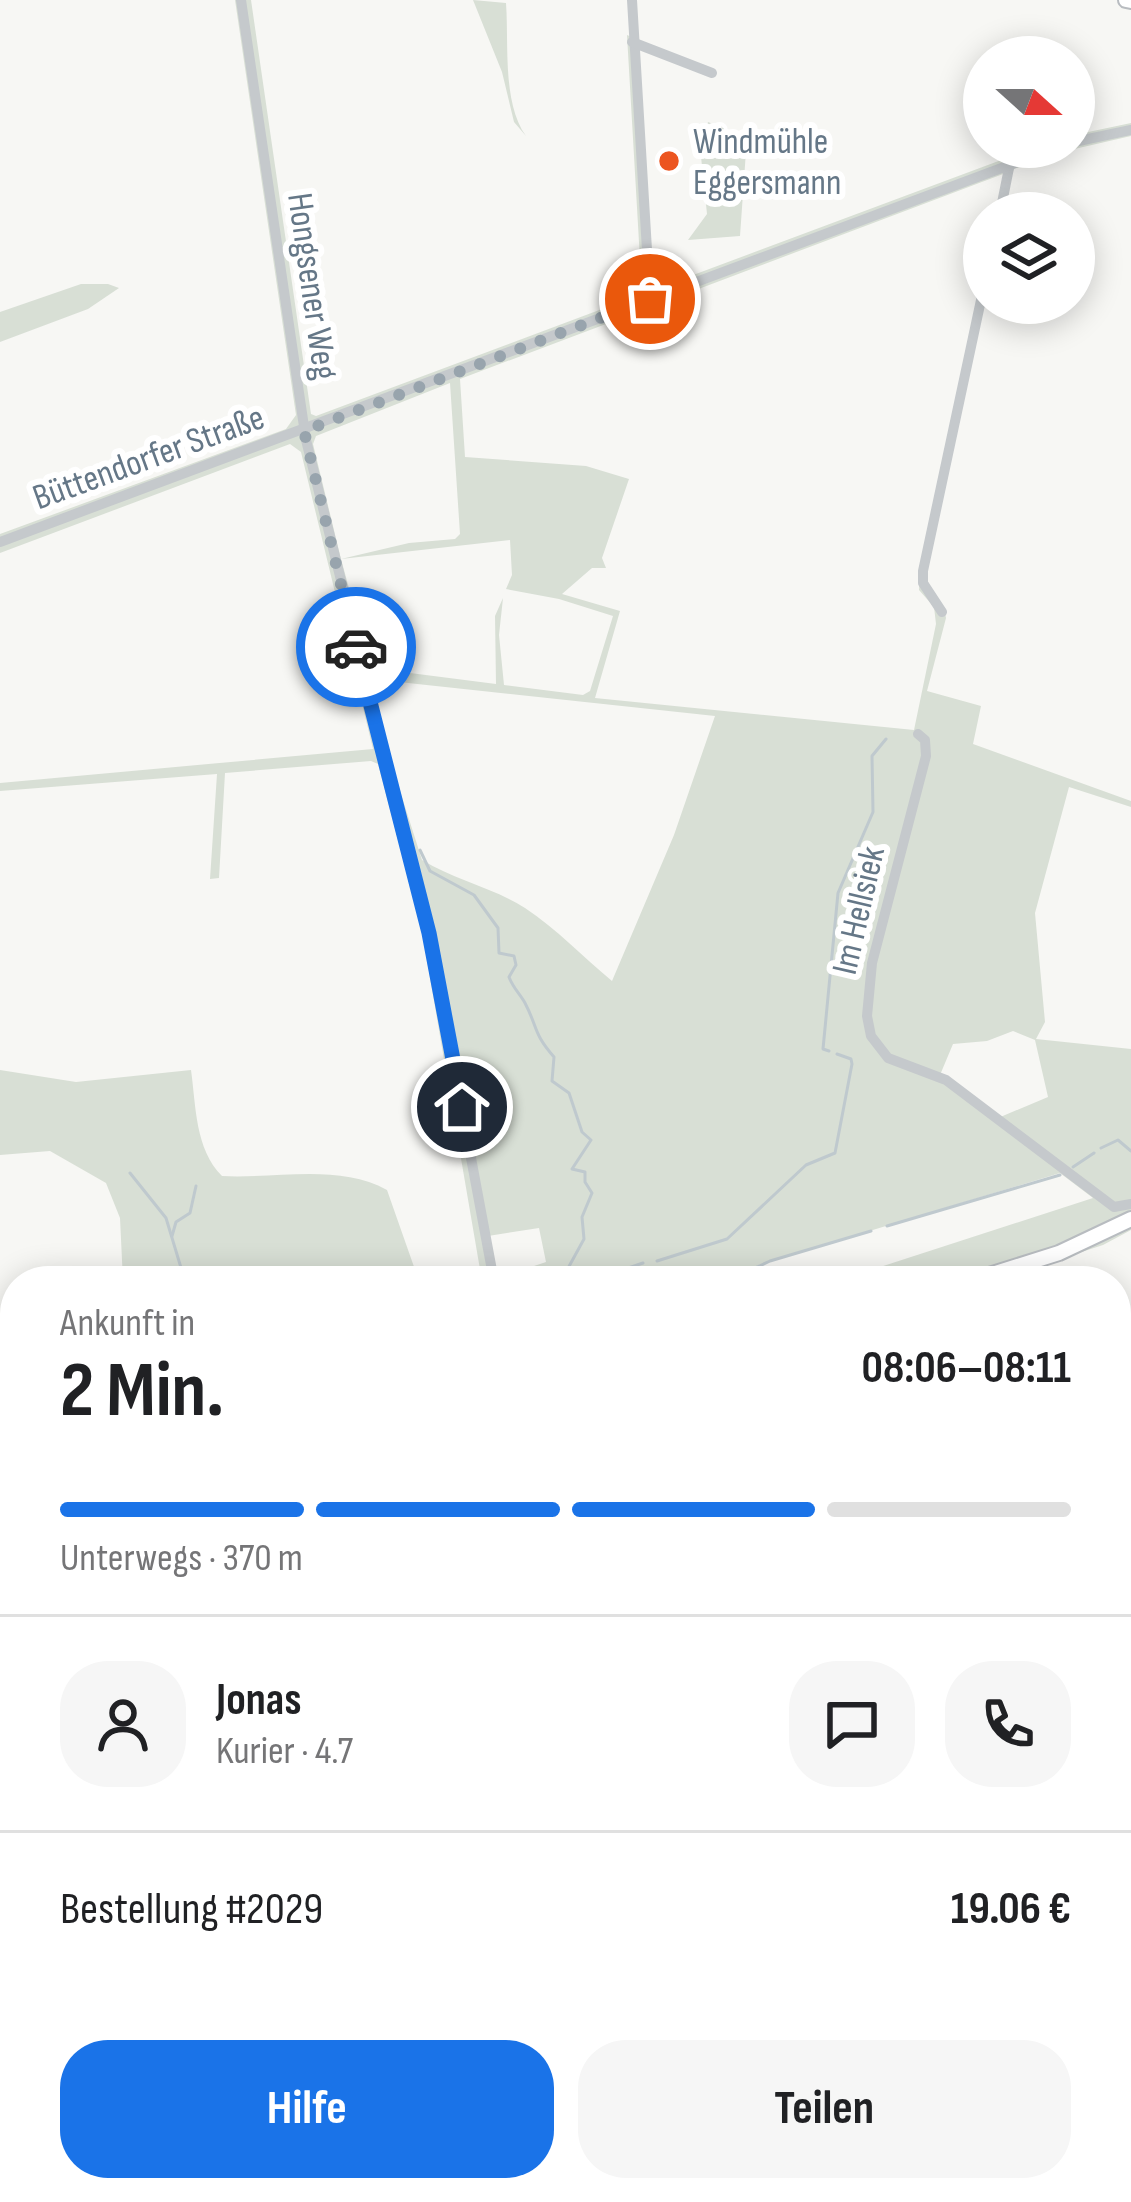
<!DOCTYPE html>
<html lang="de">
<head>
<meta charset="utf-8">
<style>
	:root { --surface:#fff; --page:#f6f6f6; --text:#202124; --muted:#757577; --line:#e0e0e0; --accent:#1a73e8 }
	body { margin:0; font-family:"Sofia Sans Condensed",sans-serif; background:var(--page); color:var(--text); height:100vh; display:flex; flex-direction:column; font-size:45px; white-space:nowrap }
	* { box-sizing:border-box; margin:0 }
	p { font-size:39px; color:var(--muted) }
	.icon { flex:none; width:66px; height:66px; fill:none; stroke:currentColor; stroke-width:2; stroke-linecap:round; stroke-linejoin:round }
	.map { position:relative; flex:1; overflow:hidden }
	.details { position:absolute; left:0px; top:1266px; width:1131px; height:936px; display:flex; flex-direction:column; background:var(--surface); border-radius:48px 48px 0 0; box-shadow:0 6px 30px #0003 }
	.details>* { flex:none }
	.needle { width:78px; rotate:111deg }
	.tools { position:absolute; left:963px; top:36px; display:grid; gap:24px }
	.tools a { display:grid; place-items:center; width:132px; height:132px; border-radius:50%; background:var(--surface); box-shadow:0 6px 30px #0003; font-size:60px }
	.pin { position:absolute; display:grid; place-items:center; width:102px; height:102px; color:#fff; margin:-51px; border:6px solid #fff; border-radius:50%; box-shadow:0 3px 12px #0007 }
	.courier { position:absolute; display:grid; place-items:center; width:120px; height:120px; margin:-60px; border:9px solid #1a73e8; border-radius:50%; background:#fff; color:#222; box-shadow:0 3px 15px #0007 }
	.head em { font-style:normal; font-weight:700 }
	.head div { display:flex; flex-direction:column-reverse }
	.head { display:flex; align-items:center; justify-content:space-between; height:204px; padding:0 60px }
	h1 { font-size:78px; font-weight:700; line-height:90px }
	.bar { display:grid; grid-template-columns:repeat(4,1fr); gap:18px 12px; align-content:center; height:144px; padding:0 60px }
	.bar i { height:15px; border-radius:9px; background:var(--line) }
	.bar .active { background:var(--accent) }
	.bar p { grid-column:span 4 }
	.line { display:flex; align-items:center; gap:30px; padding:0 60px; border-top:3px solid var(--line) }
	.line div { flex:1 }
	.round { display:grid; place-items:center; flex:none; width:126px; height:126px; border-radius:48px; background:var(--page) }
	.primary-button { display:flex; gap:24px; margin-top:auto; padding:24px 60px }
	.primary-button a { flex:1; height:138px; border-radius:48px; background:var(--accent); color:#fff; font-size:48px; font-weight:700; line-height:138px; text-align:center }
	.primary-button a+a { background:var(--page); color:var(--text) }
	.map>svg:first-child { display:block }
	.green { fill:#d8dfd5; fill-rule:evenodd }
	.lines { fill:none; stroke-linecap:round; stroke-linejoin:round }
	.stream { stroke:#bfc9ce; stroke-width:3 }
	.major-casing { stroke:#b8bcc0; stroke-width:18 }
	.minor { stroke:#c5c9cc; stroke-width:10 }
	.major { stroke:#fff; stroke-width:14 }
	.done { stroke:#98a4ad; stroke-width:12; stroke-dasharray:0 21.6 }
	.route { stroke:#1a73e8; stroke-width:15 }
	.poi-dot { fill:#ec5520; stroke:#fff; stroke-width:4.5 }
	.labels { text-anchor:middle; stroke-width:12; stroke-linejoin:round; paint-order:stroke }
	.poi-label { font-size:36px; fill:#657787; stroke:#fff; text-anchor:start }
	.street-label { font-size:36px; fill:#657787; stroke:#fff }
</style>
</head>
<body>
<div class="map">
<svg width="1131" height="2202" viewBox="0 0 1131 2202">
	<rect width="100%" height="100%" fill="#f7f7f4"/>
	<!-- green -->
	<g class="green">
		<path d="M235 0H251L311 414 316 416 642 294 627 35 634 38 653 290 1036 147H1074V135L1131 123V136L1057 153 1014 169 1009 181 1003 174 460 379 465 457 586 466 629 479 602 558 606 568H592L562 594 620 611 595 698 914 730 936 624 934 607 919 590 920 571 984 273V297L926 572C926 590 944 599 946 618L927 691 981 706 973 744 1131 801V807L1069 787 1035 913 1045 1022 1036 1039 1131 1049V1230L1103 1245 992 1281H837L1093 1198 1060 1173 761 1264 725 1281H534L531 1267 546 1262 539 1228 488 1236 496 1281H482L422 931 378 764 371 761 225 773 219 878 210 879 217 774 0 791V783L373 749 301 452 290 444 0 553V534L286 429 296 415ZM450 383 460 534 455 539 409 543 341 559 313 444 316 436ZM510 540 512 575 506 589 559 599 613 616 590 691 583 695 504 685 499 635 503 598 495 616 496 684 371 668 341 559ZM371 679 715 716 674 835 612 981C583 957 557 929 525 908 494 888 455 880 422 860L394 772ZM1013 1031 1035 1040 1048 1097 998 1118 940 1075 953 1044 987 1041Z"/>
		<path d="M473 0 506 3C509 43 502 103 526 136L514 122 502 72Z"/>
		<path d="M708 122 747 137 740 236 688 240 707 214 700 147Z"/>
		<path d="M81 284H108L119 288 88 309 0 342V312Z"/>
		<path d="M0 1070 76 1082 191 1070C196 1106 195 1149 222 1176 275 1179 339 1163 387 1190L419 1281H123L120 1218 106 1183 50 1151 0 1155Z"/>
		<path d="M1116 1685 1131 1686V1823L1116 1798Z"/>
		<path d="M15 1719V2069L0 2062V1739Z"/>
		<path d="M15 2075V2187H46L64 2202H0V2092L6 2095Z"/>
		<path d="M67 2187H222L246 2202H85Z"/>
	</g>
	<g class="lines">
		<!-- stream -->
		<g class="stream">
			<path d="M420 850 430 871 474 895 498 928 499 953 514 956 516 965 509 977C513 988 520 994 525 1003 538 1028 533 1033 554 1057L552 1081 569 1093 582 1132 591 1140 572 1169 585 1172V1182L592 1193 582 1217 584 1239 561 1281"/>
			<path d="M829 1051 823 1049 838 893 873 812 872 756 886 739"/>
			<path d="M1101 1148 1118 1140 1131 1151"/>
			<path d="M1073 1167 1094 1153"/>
			<path d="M130 1173 166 1218 185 1281"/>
			<path d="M887 1226 1060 1175"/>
			<path d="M172 1236 176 1222 190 1213 196 1186"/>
			<path d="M657 1261 727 1239 806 1165 835 1153 852 1064 851 1059 837 1054"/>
			<path d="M590 1281 643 1263"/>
			<path d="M727 1281 770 1261 871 1231"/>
			<path d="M1116 1757 1126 1762"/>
			<path d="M1131 1792 1125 1798 1131 1807"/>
			<path d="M0 1847 15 1824"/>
			<path d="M0 2163 15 2165"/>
			<path d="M114 2187 124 2196 137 2193 146 2202"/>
		</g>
		<defs>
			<g id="major">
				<path d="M1126 0 1131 1"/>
				<path d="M970 1281 1059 1253 1131 1219"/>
				<path d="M52 2187 71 2202"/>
			</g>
		</defs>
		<!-- major casing -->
		<use href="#major" class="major-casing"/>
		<!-- minor -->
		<g class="minor">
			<path d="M241 0 306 440 429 933 494 1281"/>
			<path d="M632 0 650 300"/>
			<path d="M632 42 712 73"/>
			<path d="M1074 142 1131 130"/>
			<path d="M1000 213 1010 163"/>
			<path d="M0 542 1058 147"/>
			<path d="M942 612 923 583V571L984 286"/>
			<path d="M918 734 925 740 926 756 872 963 867 1016 871 1036 888 1058 946 1080 1114 1207 1131 1204"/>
			<path d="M1116 1688 1131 1689"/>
			<path d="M1116 1785 1131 1773"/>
			<path d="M1116 1883 1131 1894"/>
			<path d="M0 2042 15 2047"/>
			<path d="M1116 2129 1131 2095"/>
			<path d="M574 2202 582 2187"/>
			<path d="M1082 2202 1089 2187"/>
		</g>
		<!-- major -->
		<use href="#major" class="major"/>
	</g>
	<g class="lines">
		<!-- done -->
		<path class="done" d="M356 647 304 431 650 299"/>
		<!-- route -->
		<path class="route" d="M356 647 429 933 462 1107"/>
	</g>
	<!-- markers -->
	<circle class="poi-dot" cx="669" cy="161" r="12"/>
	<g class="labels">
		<!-- poi labels -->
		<g class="poi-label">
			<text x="693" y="153">Windmühle<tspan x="693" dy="41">Eggersmann</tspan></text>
		</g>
		<!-- street labels -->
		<g class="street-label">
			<text transform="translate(314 286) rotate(82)" y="13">Hongsener Weg</text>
			<text transform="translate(148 456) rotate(-20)" y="13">Büttendorfer Straße</text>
			<text transform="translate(857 910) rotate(-77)" y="13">Im Hellsiek</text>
		</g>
	</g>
</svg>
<div class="tools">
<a><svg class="needle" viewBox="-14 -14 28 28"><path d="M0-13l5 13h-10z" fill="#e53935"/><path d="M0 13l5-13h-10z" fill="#757577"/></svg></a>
<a><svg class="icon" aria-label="layers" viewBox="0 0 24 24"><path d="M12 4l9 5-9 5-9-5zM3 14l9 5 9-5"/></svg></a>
</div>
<div class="pin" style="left:650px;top:299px;background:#ea580c"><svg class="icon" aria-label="bag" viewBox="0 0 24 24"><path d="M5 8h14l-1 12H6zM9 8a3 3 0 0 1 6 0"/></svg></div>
<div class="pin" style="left:462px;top:1107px;background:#1f2937"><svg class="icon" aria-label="home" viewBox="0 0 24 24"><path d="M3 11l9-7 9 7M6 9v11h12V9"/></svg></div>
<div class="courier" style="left:356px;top:647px"><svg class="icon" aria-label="car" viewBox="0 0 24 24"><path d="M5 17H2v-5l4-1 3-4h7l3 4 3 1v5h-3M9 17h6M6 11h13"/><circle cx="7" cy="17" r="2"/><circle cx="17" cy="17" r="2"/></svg></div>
<section class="details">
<div class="head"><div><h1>2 Min.</h1><p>Ankunft in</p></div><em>08:06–08:11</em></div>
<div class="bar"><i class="active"></i><i class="active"></i><i class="active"></i><i></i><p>Unterwegs · 370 m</p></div>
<div class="line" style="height:216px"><a class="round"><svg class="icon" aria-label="person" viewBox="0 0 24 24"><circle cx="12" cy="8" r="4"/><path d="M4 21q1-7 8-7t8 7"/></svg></a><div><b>Jonas</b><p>Kurier · 4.7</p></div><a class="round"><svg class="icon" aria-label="chat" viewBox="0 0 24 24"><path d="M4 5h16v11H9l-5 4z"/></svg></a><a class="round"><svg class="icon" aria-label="phone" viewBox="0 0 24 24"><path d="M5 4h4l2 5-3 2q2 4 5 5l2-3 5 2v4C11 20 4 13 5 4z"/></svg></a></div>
<div class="line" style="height:156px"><div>Bestellung #2029</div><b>19.06 €</b></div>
<div class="primary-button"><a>Hilfe</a><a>Teilen</a></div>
</section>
</div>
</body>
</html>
